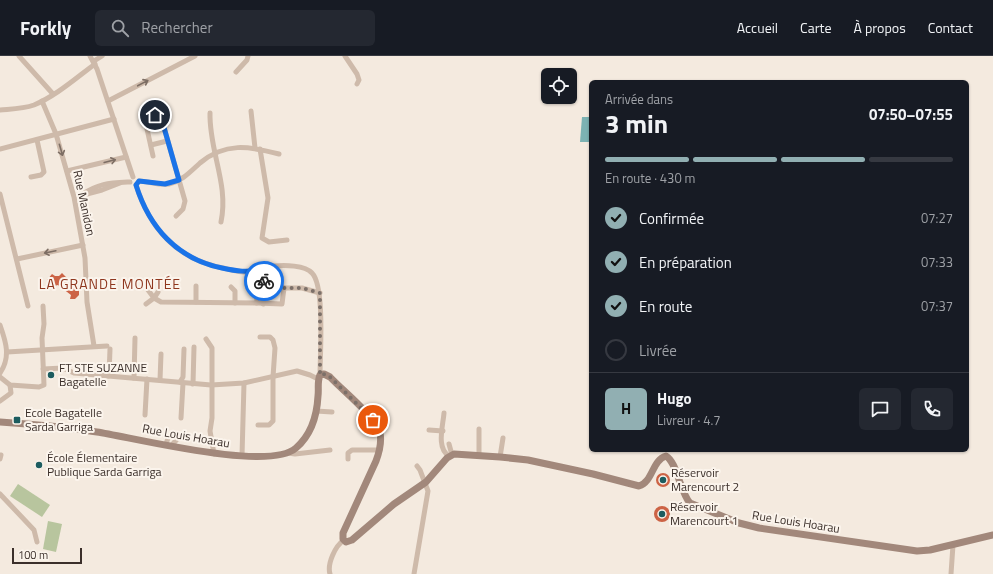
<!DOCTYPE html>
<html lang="fr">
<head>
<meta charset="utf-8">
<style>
	:root { --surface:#171b24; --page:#242831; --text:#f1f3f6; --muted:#9ea1a6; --line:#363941; --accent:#91afb2 }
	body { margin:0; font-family:"Titillium Web",sans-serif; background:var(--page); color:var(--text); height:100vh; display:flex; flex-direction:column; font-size:15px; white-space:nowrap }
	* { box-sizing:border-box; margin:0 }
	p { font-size:13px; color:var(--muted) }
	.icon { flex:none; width:22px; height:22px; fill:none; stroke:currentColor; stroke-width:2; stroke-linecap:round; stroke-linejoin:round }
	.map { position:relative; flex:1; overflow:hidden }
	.side { position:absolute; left:589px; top:24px; width:380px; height:372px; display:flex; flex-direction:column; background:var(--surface); border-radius:6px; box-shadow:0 1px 3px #0004 }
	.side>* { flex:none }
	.fabs { position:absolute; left:541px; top:12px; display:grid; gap:8px }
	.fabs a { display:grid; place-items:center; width:36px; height:36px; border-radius:6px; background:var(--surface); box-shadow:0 1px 3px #0004; font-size:20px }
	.scale { position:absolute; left:12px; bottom:10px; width:70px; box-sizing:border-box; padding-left:4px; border:2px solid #3b2f2a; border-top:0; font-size:11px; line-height:14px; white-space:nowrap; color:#3b2f2a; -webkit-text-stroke:3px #fbf4ec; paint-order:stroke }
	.pin { position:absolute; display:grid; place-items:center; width:34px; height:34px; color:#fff; margin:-17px; border:2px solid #fff; border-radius:50%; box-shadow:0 1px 4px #0007 }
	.courier { position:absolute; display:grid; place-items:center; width:40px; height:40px; margin:-20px; border:3px solid #1a73e8; border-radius:50%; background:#fff; color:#222; box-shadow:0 1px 5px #0007 }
	.summary em { font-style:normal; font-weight:700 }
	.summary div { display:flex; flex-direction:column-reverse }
	.summary { display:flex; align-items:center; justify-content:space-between; height:68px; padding:0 16px }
	h1 { font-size:26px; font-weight:700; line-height:30px }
	.bar { display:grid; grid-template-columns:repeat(4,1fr); gap:6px 4px; align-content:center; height:48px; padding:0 16px }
	.bar i { height:5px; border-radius:3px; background:var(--line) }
	.bar .selected { background:var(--accent) }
	.bar p { grid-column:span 4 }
	.line { display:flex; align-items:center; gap:10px; padding:0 16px; border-top:1px solid var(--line) }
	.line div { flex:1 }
	.round { display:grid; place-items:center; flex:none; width:42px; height:42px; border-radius:6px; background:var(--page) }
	ol { padding:0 16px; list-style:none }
	li { display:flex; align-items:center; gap:12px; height:44px }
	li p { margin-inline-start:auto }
	li .icon { padding:4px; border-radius:50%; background:var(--accent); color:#111; stroke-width:4 }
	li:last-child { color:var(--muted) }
	li i { width:22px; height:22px; border:2px solid var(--line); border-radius:50% }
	header { display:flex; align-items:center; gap:24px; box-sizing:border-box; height:56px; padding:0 20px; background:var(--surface); border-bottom:1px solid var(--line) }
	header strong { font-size:19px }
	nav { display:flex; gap:22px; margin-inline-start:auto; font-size:14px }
	.search { width:280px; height:36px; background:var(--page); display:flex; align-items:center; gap:10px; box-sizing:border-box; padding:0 14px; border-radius:6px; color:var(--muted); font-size:15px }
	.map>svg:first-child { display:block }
	.green { fill:#b8c59e }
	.water { fill:#7cb2b3 }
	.building { fill:#cc6345 }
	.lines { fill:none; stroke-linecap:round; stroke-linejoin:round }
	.minor { stroke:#cebaaa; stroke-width:5 }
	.secondary { stroke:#a2887b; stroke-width:7 }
	.oneway { stroke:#7d6e64 }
	.done { stroke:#7c7069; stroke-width:4; stroke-dasharray:0 7.2 }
	.route { stroke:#1a73e8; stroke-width:5 }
	.poi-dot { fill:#1c5c5f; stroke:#fbf4ec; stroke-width:1.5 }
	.labels { text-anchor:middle; stroke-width:4; stroke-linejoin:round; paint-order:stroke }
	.street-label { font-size:12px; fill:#3b2f2a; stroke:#fbf4ec }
	.poi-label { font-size:12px; fill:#3b2f2a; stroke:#fbf4ec; text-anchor:start }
	.quarter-label { font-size:14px; letter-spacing:1px; fill:#8f371e; stroke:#fbf4ec }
</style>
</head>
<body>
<header>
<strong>Forkly</strong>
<div class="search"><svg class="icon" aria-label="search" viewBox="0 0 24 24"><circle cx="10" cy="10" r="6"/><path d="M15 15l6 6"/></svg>Rechercher</div>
<nav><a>Accueil</a><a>Carte</a><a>À propos</a><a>Contact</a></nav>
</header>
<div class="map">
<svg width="993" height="518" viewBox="0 0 993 518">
	<rect width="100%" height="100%" fill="#f4eadf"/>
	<!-- green -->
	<g class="green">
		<path d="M18 428 50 449 42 461 10 440Z"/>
		<path d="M48 465 62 468 56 496 43 493Z"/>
	</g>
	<!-- water -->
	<path class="water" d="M582 61H591V86H580Z"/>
	<!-- building -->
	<g class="building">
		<path d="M62 217 67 222 66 224 70 228 73 225 78 230 76 231 79 234V239L75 243H70L71 239 58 229 54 230 47 224 52 218 55 220H59Z"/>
		<circle cx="663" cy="424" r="7"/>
		<circle cx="662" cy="458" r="8"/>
	</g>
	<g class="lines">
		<!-- minor -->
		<g class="minor">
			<path d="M19 0 53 38"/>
			<path d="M90 0 97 13 133 121"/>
			<path d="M345 0 357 18 359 24 357 28"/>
			<path d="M94 5 102 0"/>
			<path d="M236 16 247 4 248 0"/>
			<path d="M42 45 56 78 74 141 85 202 87 246 94 290"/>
			<path d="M108 45 195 0"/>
			<path d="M0 54C11 53 23 53 34 49 56 40 76 22 95 8"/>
			<path d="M251 55 255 92"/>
			<path d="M152 56 163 68 185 145 183 153 176 160"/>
			<path d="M210 57C209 95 229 128 221 166"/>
			<path d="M155 59 165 50"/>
			<path d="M147 73 153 100"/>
			<path d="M151 89 167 85"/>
			<path d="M0 93 114 63"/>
			<path d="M260 93 268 142 262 182 269 186 287 184"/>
			<path d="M67 115 126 101"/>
			<path d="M31 121 41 119 44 116 37 84"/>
			<path d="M139 125C149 125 159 130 169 128 182 125 190 116 200 107 225 86 249 90 279 98"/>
			<path d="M136 129C150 173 176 203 223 212 232 214 241 217 250 216 259 215 266 211 274 210 284 209 305 209 312 217 325 230 320 299 320 319"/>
			<path d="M0 138 28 250"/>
			<path d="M81 139C99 127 109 127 130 126"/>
			<path d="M83 139 102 134 120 127"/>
			<path d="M17 203 83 189"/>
			<path d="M262 213 263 248"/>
			<path d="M262 225 284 232H302L320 237"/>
			<path d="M196 230V246"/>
			<path d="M231 231 235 235V247"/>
			<path d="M148 234 154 242 161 246 257 247 256 225 253 216"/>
			<path d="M257 247 282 248 284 232"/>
			<path d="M146 248 154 242 158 236"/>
			<path d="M0 269C6 286 11 301 0 317"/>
			<path d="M206 283 212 292V362L210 375 214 398"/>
			<path d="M7 296 107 290"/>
			<path d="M43 313 63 312 74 317 211 329 244 327 297 315 310 319 318 323"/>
			<path d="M109 320 110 293"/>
			<path d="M0 321 10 329 39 331 44 329 42 282 44 268 43 250"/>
			<path d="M134 322 135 282"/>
			<path d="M160 324 161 298"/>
			<path d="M180 326 183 321 184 293"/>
			<path d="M193 328 194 291"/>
			<path d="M0 345 11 337 10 329"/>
			<path d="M316 355 332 356"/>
			<path d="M444 357C443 370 436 392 449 400"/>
			<path d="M145 359 147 323"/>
			<path d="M181 362 183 327"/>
			<path d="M258 369H269L273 365V321L275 292 273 284 270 281H260"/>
			<path d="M429 374 443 375"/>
			<path d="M166 388 168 382"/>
			<path d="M449 388 452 399"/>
			<path d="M172 389 178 382"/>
			<path d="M288 397 295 398 330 394"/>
			<path d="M479 399V373"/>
			<path d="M242 400 244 327"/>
			<path d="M500 401 503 382"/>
			<path d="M0 403 1 399"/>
			<path d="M348 403V397L352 394H380"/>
			<path d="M0 438 34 474 37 486"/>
			<path d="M330 518C327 508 335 490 344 484"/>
			<path d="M414 518 428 435 420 414 417 410"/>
			<path d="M951 518 953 489"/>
		</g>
		<!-- secondary -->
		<path class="secondary" d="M0 366C32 368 65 371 97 376 135 382 269 416 296 392 311 379 317 359 318 340 319 333 317 326 320 319L324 318 330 321C342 334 376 361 380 377 382 387 379 397 376 405L343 477V483L346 486 352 484 394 448 426 426 447 402 454 398 500 401 528 404 593 418 639 430C653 426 652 404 666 400 677 406 680 436 690 447L739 467 759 472 917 495 930 494 993 479"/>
	</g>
	<!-- one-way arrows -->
	<defs><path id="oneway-shaft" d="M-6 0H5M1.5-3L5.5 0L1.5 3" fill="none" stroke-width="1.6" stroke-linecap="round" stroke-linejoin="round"/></defs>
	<g class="oneway">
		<use href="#oneway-shaft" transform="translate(143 27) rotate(-28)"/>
		<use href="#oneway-shaft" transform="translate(61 94) rotate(74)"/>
		<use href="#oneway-shaft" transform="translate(110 105) rotate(-14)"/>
		<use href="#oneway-shaft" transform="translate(50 196) rotate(168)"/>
	</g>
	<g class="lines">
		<!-- done -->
		<path class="done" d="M264 225 284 232H302L320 237V319L325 318 330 321 373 364"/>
		<!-- route -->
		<path class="route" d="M155 59 163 68 179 124 165 128 139 125 136 129C149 171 177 203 222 212 236 215 248 217 262 213V225H264"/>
	</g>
	<!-- markers -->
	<g class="poi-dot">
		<circle cx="51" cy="319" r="4"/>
		<rect x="13" y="360" width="8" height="8" rx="2"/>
		<circle cx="39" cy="409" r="4"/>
		<circle cx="663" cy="424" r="4"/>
		<circle cx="662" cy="458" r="4"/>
	</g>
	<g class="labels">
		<!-- street labels -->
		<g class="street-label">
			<text transform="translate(84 147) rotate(78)" y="4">Rue Manidon</text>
			<text transform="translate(186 380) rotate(10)" y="4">Rue Louis Hoarau</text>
			<text transform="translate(796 466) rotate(9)" y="4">Rue Louis Hoarau</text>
		</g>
		<!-- poi labels -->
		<g class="poi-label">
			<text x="59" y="316">FT STE SUZANNE<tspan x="59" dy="14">Bagatelle</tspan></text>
			<text x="25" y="361">Ecole Bagatelle<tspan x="25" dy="14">Sarda Garriga</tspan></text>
			<text x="47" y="406">École Élementaire<tspan x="47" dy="14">Publique Sarda Garriga</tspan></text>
			<text x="671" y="421">Réservoir<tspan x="671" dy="14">Marencourt 2</tspan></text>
			<text x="670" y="455">Réservoir<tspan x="670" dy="14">Marencourt 1</tspan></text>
		</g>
		<!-- quarter labels -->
		<g class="quarter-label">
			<text x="110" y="233">LA GRANDE MONTÉE</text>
		</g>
	</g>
</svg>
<div class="fabs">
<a><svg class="icon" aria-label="locate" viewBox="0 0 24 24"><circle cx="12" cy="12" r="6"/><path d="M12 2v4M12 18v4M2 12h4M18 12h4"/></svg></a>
</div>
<div class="scale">100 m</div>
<div class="pin" style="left:373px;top:364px;background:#ea580c"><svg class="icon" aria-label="bag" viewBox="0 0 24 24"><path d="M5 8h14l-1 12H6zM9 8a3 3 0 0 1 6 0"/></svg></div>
<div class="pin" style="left:155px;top:59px;background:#1f2937"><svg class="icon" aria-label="home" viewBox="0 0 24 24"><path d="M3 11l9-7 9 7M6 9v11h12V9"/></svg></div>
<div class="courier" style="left:264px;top:225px"><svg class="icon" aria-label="bike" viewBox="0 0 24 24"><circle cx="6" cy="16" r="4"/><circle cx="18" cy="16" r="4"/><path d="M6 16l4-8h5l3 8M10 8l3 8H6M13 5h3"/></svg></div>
<section class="side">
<div class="summary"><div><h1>3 min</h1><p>Arrivée dans</p></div><em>07:50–07:55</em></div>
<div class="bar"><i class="selected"></i><i class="selected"></i><i class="selected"></i><i></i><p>En route · 430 m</p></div>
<ol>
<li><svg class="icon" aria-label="check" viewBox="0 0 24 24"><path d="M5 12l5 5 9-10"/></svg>Confirmée<p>07:27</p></li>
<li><svg class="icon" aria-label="check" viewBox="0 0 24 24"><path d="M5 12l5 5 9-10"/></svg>En préparation<p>07:33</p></li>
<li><svg class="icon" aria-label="check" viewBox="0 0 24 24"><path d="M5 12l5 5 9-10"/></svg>En route<p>07:37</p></li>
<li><i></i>Livrée</li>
</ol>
<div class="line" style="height:72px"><b class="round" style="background:var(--accent);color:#111">H</b><div><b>Hugo</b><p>Livreur · 4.7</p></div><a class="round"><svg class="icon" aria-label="chat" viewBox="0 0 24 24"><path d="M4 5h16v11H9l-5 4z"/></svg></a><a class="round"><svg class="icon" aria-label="phone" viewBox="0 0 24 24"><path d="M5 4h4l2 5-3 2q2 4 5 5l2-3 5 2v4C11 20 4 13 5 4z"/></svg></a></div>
</section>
</div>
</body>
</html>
